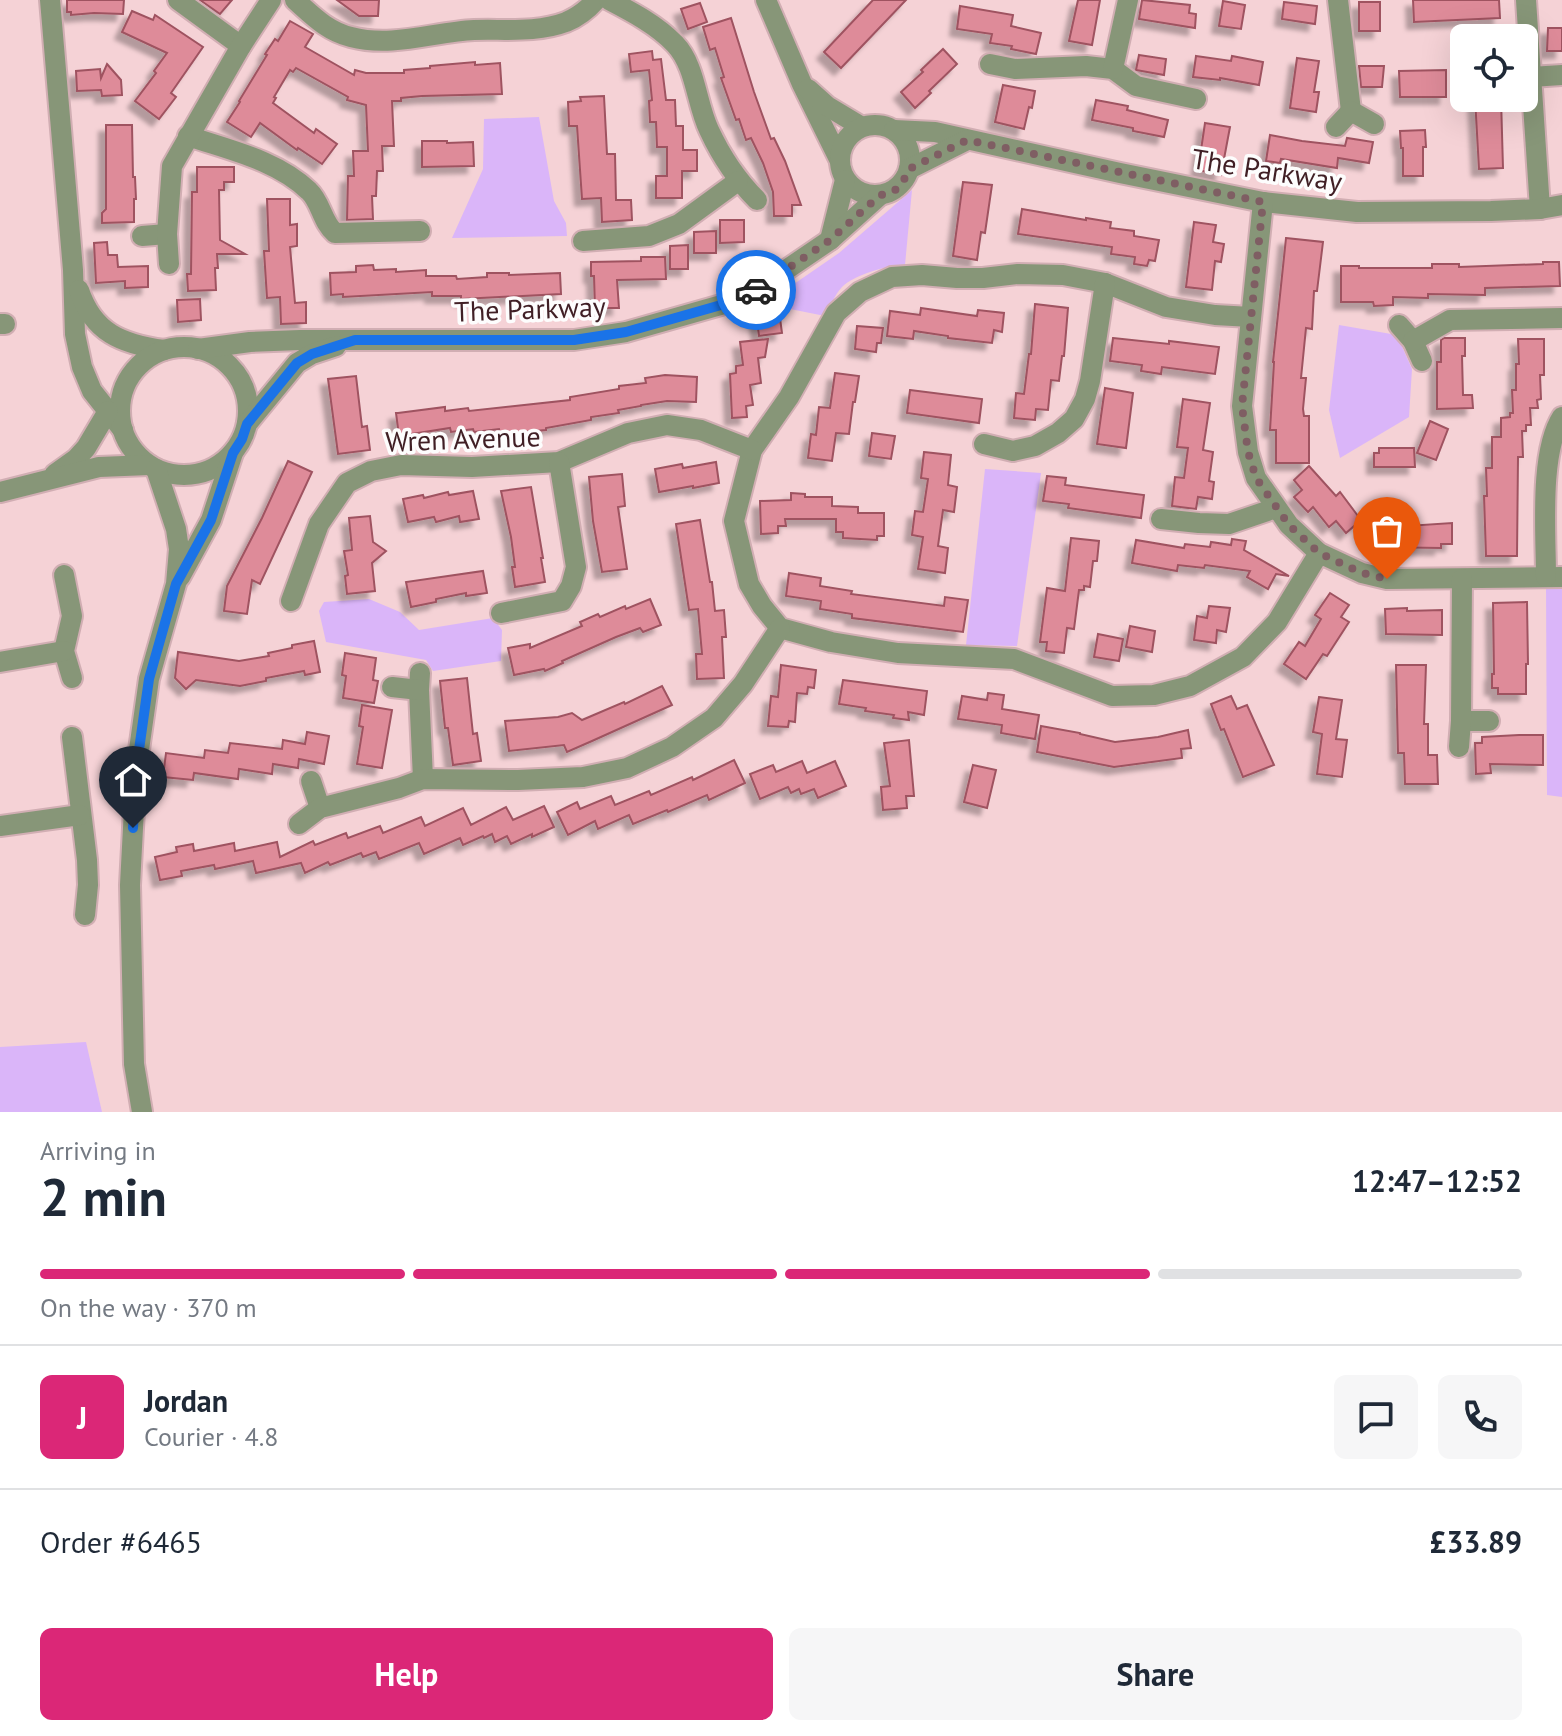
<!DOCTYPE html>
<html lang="en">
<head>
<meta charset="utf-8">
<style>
	:root { --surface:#fff; --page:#f6f6f7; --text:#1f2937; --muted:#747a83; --line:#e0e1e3; --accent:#db2777 }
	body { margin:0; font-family:"PT Sans",sans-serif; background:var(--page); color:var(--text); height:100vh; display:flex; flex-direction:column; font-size:30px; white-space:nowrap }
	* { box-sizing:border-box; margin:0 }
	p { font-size:26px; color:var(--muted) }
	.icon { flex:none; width:44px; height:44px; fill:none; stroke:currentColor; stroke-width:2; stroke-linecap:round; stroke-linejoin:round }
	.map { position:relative; height:1112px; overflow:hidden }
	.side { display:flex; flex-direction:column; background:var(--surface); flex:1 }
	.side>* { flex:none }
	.buttons { position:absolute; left:1450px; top:24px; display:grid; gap:16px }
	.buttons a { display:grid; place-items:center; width:88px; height:88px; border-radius:12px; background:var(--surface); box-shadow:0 8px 32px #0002; font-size:40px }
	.pin { position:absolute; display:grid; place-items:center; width:68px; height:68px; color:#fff; margin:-82px -34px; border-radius:50% 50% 50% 0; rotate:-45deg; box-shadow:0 0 8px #0007 }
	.pin .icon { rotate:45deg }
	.courier { position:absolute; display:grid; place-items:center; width:80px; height:80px; margin:-40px; border:6px solid #1a73e8; border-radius:50%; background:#fff; color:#222; box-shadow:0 2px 10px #0007 }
	.head em { font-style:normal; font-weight:800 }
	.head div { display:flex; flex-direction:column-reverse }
	.head { display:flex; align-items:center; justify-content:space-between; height:136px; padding:0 40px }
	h1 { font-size:52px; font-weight:800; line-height:60px }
	.bar { display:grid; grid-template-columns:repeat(4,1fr); gap:12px 8px; align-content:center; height:96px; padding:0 40px }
	.bar i { height:10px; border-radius:6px; background:var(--line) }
	.bar .selected { background:var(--accent) }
	.bar p { grid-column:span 4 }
	.line { display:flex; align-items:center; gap:20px; padding:0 40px; border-top:2px solid var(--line) }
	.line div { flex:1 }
	.round { display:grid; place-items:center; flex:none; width:84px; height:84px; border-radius:12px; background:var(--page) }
	.primary-button { display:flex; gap:16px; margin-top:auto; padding:16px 40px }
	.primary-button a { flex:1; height:92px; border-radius:12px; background:var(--accent); color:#fff; font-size:32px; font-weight:800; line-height:92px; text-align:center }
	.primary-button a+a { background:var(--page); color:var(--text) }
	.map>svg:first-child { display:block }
	.green { fill:#dab5f9 }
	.building { fill:#de8b99; stroke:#9f5361; stroke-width:2; filter:url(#shadow) }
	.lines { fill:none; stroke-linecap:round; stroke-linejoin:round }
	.minor-casing { stroke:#d1aeb3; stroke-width:24 }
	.minor { stroke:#879678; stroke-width:20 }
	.done { stroke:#7f5e63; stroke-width:8; stroke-dasharray:0 14.4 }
	.route { stroke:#1a73e8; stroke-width:10 }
	.labels { text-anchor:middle; stroke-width:7; stroke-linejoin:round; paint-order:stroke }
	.street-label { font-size:28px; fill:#401f25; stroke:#fdfdfd }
</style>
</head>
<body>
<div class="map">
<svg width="1562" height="1112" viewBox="0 0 1562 1112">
	<defs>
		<filter id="shadow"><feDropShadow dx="-7" dy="7" stdDeviation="2" flood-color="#0004"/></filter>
	</defs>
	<rect width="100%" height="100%" fill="#f5d2d6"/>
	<!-- green -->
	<g class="green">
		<path d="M539 117 554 201 566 223 567 236 452 238 483 169 484 119Z"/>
		<path d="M912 190 905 265C888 265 854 275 842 287 835 294 830 307 825 316L765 304 839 253Z"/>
		<path d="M1339 325 1397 335 1412 369 1409 417 1340 458 1329 410Z"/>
		<path d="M985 469 1041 473 1017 646 966 645Z"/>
		<path d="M1546 587H1562V797L1547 795Z"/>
		<path d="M369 599 400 612 419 630 493 618 502 630 501 661 433 671 426 660 326 642 319 611 324 602Z"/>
		<path d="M86 1042 102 1112H0V1047Z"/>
	</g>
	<!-- building -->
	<g class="building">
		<path d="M67 0H124L123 14 94 13 71 15V12H67Z"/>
		<path d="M200 0H232L220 14Z"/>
		<path d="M337 0H379L378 16H359Z"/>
		<path d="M873 0H906L841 68 824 52Z"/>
		<path d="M1078 0H1100L1092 45 1069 41Z"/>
		<path d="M1142 0 1190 5 1189 13 1196 14 1195 28 1139 19Z"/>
		<path d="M1413 0H1499L1500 18 1414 22Z"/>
		<path d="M1223 1 1245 5 1241 29 1219 26Z"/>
		<path d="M1284 2 1317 6 1315 24 1282 19Z"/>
		<rect x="1359" y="2" width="21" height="29"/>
		<path d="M700 3 707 22 688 29 681 9Z"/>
		<path d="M960 6 1013 15 1011 26 1041 33 1036 54 1011 49 1012 46 990 43 992 34 957 29Z"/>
		<path d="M132 11 153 20 155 15 203 47 171 93 176 97 159 119 135 101 156 73 154 71 167 53 122 32Z"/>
		<path d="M731 18 754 92 771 139 774 138 785 161 801 205H792V216H774L773 192 763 163 751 138 746 140 739 119 736 120 721 78 724 77 715 48 710 50 703 27Z"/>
		<path d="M290 21 313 34 305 47 354 75 355 70 366 73H404V70L430 68V66L475 62V65L500 63 502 94 422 96 401 98V101H392L394 146H382L383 171H377L376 196H372L373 219 347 220 348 176H354L353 151H368L366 105 347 100 348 97 296 68 293 72 290 70 274 97 276 98 273 103 314 133 316 129 337 144 322 164 298 148 297 150 260 123 251 137 227 122 240 102 239 101 267 55 265 54 275 39 278 41Z"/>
		<path d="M1548 28H1562V51H1547Z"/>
		<path d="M943 49 957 64 929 91 931 93 915 108 901 92 923 72 921 70Z"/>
		<path d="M652 51 653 60 661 59 666 100H675L676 126H683V150H697V171H682V198H656V176H667V147H657L656 122H650L649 101 652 100 649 70 631 72 629 54Z"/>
		<path d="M1139 55 1166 59 1164 75 1136 70Z"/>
		<path d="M1196 56 1231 61 1232 56 1263 62 1259 85 1220 78V80L1193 77Z"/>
		<path d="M1297 58 1319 61 1314 92H1319L1316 112 1290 108Z"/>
		<path d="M107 64 121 80 122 95 102 96 101 90 77 91 76 71 100 69 101 78Z"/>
		<path d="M1359 66H1384L1382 87H1361Z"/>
		<path d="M1446 70V97H1400L1399 71Z"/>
		<path d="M1003 85 1035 91 1032 108 1029 107 1024 129 995 122Z"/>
		<path d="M604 96 607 154H615L616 200H631L632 220 602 222 601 198 582 199 577 126H569L568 102 581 101 580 97Z"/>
		<path d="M1475 98H1501L1503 168 1479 169Z"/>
		<path d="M1096 100 1128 106 1127 110 1168 120 1164 137 1133 131V128L1092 120Z"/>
		<path d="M1205 123 1230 127 1221 175 1198 170Z"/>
		<path d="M106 125H132L133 177H135L136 199H134V222L102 223V213L106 209Z"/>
		<path d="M1425 130 1426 147H1423V176H1403V148H1401L1400 131Z"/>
		<path d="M1270 135 1302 141 1345 146 1347 138 1373 142 1369 163 1338 158 1337 168 1281 159 1280 163 1266 161Z"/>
		<path d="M422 141H447V143L473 142 474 166 422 167Z"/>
		<path d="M197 167H234V182H224V190H219L220 240 245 254H217L218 268H215L216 290 188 291 187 274H191L192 192H197Z"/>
		<path d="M963 182 992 185 985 233 981 232 977 260 953 256Z"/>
		<path d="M267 199H290V225L297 224V246L290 247 295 303 306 302V323L281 324 280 297 267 298 264 251H269Z"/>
		<path d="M1022 209 1086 220V218L1111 222 1110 228 1134 231V236L1159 240 1155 261 1149 260 1147 266 1134 264 1135 257 1111 254 1112 247 1018 234Z"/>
		<path d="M720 220H744V242L720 243Z"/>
		<path d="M1194 222 1216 225 1213 242 1224 244 1221 262 1215 261 1212 290 1186 287Z"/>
		<path d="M716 231V253H694V232Z"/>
		<path d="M1286 238 1323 242 1317 291H1314L1312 329 1306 328 1301 378H1306L1303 409 1304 416H1309V463H1276V430H1270L1274 362H1273Z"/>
		<path d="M107 242 108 255H117L118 267 148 266V287L125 288V281L96 283 94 243Z"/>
		<path d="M688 245V269H670V246Z"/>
		<path d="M641 257H665L666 279 617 280 619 308H595L594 276H591V262L641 261Z"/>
		<path d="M1543 262H1559L1560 286 1485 288V295L1428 294V298L1393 297V305L1374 306 1373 302H1341V266H1359V268H1432V264H1459V267L1543 264Z"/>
		<path d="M373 265 374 270 396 269V272L426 270V276H456L457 279 487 277V273H509V275L560 273 561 294 461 299V296H432V292L343 297V294L331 295 330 273 356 272V266Z"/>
		<path d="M200 299 201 320 178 322 177 300Z"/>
		<path d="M1035 304 1068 308 1064 356H1062L1059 381 1051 380 1048 410 1036 409 1035 420 1014 418 1016 393 1024 394 1029 354H1031Z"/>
		<path d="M921 308 977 316 978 310 1004 313 1002 332 994 330 992 343 948 338V336L914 331 913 339 887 336 890 311 920 315Z"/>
		<path d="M779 311 782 333 759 336 756 314Z"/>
		<path d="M857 326 883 328 881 343H877L876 352 855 349Z"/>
		<path d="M1113 338 1169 344V341L1219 347 1215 374 1162 367 1161 374 1141 371 1142 365 1110 361Z"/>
		<path d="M1444 338H1465V356H1462L1463 395H1472L1473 408 1437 409V362H1441V340Z"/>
		<path d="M768 339 765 357 758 358 761 383 750 385 753 405 746 406 747 417 732 418 730 374 736 373V366L743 365 740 342Z"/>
		<path d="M1518 339H1544V375H1540L1541 399 1537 400 1538 408H1530L1531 425H1526V431H1522L1523 457H1518L1517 556H1486L1484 496H1487L1486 468H1492V437H1501V418L1510 417V413H1513L1512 390H1516V364H1519Z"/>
		<path d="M835 373 859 376 855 402H853L849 434 836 433 832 461 808 458 811 434 816 435 819 407 830 408Z"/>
		<path d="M665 375 697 377 696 402 667 401 641 405V406L618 410 619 413 591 417V420L546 428V430L500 434 499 429 474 432 473 429 451 432 450 428 399 436 396 413H398L445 407V411L468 408 469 411 570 400V397L619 389V386L646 383 645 378Z"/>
		<path d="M356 376 362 427 367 426 370 450 338 454 328 379Z"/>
		<path d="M1105 388 1133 393 1126 448 1097 444Z"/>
		<path d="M910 390 982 399 979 423 907 413Z"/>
		<path d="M1183 399 1210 403 1203 450 1213 452 1209 481 1214 482 1212 499 1198 497 1196 509 1172 506 1175 477 1184 478 1188 448 1177 447Z"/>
		<path d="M1430 421 1448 429 1436 460 1417 453Z"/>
		<path d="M872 433 895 436 891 459 869 456Z"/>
		<path d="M1379 448H1414L1415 467H1374V453H1379Z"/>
		<path d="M924 452 951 455 948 485 957 487 954 512 943 510 938 546 948 548 945 573 918 569 923 537 912 535 915 511 923 512 928 479 921 478Z"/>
		<path d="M288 461 312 472 260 584 252 580 247 614 224 611 227 586 262 518Z"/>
		<path d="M716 462 719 483 693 488V486L659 492 655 469 682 464 683 468Z"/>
		<path d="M1309 466 1336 496 1340 492 1361 520 1346 533 1336 521 1329 527 1313 507 1308 512 1294 497 1302 490 1294 480Z"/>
		<path d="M622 474 625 506 618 507 627 569 602 572 593 521 589 477Z"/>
		<path d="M1047 476 1066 478 1065 485 1144 495 1141 518 1068 508 1069 504 1043 501Z"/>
		<path d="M531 487 543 558H541L545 582 515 587 512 567H515L511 537 501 491Z"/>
		<path d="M473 491 479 519 460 522 459 516 436 522 434 517 408 522 403 499 423 495 424 498 448 492 449 495Z"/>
		<path d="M791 493 805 494V497H832V506L858 507V513H884V536H877V540L843 538V532H836V519H785L786 526H778V533L761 534 760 501 791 500Z"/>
		<path d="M370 516 373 542 386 551 372 563 375 591 347 594 345 576 348 575 344 551 352 550 349 518Z"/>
		<path d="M700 520 710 582H712L715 611 724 610 726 637H722L724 678 697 679 696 654H702L698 609 689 610 676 524Z"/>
		<path d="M1452 523V544H1441V548L1373 547 1372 524H1392V527Z"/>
		<path d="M1071 538 1099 541 1097 561H1093L1090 587 1084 586V590H1079L1074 629 1067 628 1064 653 1046 651 1047 642H1040L1047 588 1065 591Z"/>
		<path d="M1232 539 1246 541 1244 550 1289 576 1276 574 1268 589 1247 577 1250 571 1205 565 1204 568 1178 565 1177 571 1132 563 1136 540 1184 548 1185 544 1210 547 1211 542 1231 545Z"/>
		<path d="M483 571 487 593 466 596V593L436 599V602L411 607 406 582Z"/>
		<path d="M789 573 821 578 820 586 852 591 851 594 944 606 945 597 968 600 963 632 852 618V614L820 609 821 601 786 596Z"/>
		<path d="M1330 593 1349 605 1341 617 1349 622 1327 656 1323 654 1306 679 1284 664 1299 642 1305 646 1321 619 1315 615Z"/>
		<path d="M650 599 661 625 643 632 640 628 616 637 562 661 563 663 545 671 544 669 514 675 508 648 530 644V648L582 626 580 622 598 614 600 617 625 606 626 609Z"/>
		<path d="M1527 602 1528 664H1526V694H1498V688H1492V674H1494L1493 603Z"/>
		<path d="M1209 606 1230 608 1226 632 1217 630 1216 643 1194 640 1197 616 1207 618Z"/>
		<path d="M1407 608V611L1442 610V635L1386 634 1385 609Z"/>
		<path d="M1130 626 1155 631 1152 652 1126 647Z"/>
		<path d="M1098 634 1123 639 1119 661 1094 657Z"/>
		<path d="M314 641 320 672 305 675 304 671 266 678V681L240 686 196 680 186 689 175 678 178 652 239 661 269 656 268 653 292 648V645Z"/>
		<path d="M345 653 376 658 373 680 378 681 374 703 343 698 346 676 342 675Z"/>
		<path d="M781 665 816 670 814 688 808 687 807 694 797 693 795 722 789 721 788 727 768 726 771 696 778 697Z"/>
		<path d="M1396 665H1426L1424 724H1428V755H1437L1438 784H1405L1404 753H1398Z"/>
		<path d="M467 678 473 734 477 733 481 761 453 765 448 728H445L440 681Z"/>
		<path d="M843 680 927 691 924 715 908 712 909 720 893 718 894 715 865 711 866 708 839 704Z"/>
		<path d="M662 686 672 705 592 741 567 752 564 745 509 751 505 721 558 717 572 713 582 720 624 702 625 704Z"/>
		<path d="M988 693 1004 695 1002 709 1039 715 1035 739 1001 733 1002 725 958 719 962 696 987 700Z"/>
		<path d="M1231 696 1237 709 1247 705 1274 765 1243 777 1224 729 1221 730 1211 704Z"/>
		<path d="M1319 697 1342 700 1336 739 1347 740 1342 777 1317 774 1322 734 1313 732Z"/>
		<path d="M362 705 392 710 382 768 357 764 363 727 359 726Z"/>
		<path d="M1041 726 1080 733V734L1115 742 1158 737 1188 730 1191 748 1181 749 1182 758 1114 767 1037 752Z"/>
		<path d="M307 732 329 736 324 764 299 759 298 768 273 764 272 774 239 769 238 779 194 773 193 780 163 777 166 753 204 758 205 750 228 753 230 743 282 749 283 740 305 744Z"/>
		<path d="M1519 735H1543V765L1490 764 1491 773 1476 774 1475 743H1482V737Z"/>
		<path d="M909 740 914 796H906L907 808 883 810 881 787 890 786 884 743Z"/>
		<path d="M734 760 745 783 709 800 707 795 668 812 667 810 633 824 629 815 598 829 595 821 568 835 557 812 577 802 580 809 611 796 615 805 649 791 651 795 692 777 693 780Z"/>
		<path d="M802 761 807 773 835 761 846 786 818 798 814 789 801 794 799 789 791 793 788 787 760 799 750 774 773 765 776 772Z"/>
		<path d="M973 765 996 770 987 808 964 802Z"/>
		<path d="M544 806 554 827 532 837V834L511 844 507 836 495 842 492 834 484 838 483 836 463 845 460 838 424 854 419 843 379 859 376 852 363 857 361 853 330 865 328 862 305 873 301 863 256 873 253 861 215 869 214 865 181 871 182 876 160 880 155 857 177 852 176 847 193 844 194 851 234 843 235 851 277 842 280 857 313 841 315 845 346 833 348 838 380 826 383 833 421 817 425 826 463 808 471 825 506 807 513 820Z"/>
	</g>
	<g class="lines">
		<defs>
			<g id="minor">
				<path d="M50 0 73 270 75 334 82 367 92 391 123 430"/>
				<path d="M178 0 241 46"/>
				<path d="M295 0C313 16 327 31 351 37 392 48 434 32 474 30 505 29 537 33 566 22 578 17 588 9 596 0"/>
				<path d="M609 0C632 12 657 25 675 44 696 66 696 103 709 130 721 156 737 180 757 200"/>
				<path d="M766 0 802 84 839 159"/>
				<path d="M1338 0 1351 111"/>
				<path d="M1526 0 1540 209"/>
				<path d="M990 64 1015 69 1086 66 1113 69 1136 86 1196 99"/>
				<path d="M1113 69 1128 0"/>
				<path d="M1531 77 1562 75"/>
				<path d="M808 89 827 106 862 127"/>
				<circle cx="875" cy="160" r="35"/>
				<path d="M1336 127 1351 111 1374 124"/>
				<path d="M894 130 935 132 1120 173 1263 202 1357 212 1491 211 1540 209 1562 205"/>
				<path d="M188 136C229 150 277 160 309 191 321 202 322 222 335 233L420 231"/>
				<path d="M909 169 967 140"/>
				<path d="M1263 202 1242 406 1248 452 1256 478 1289 525 1319 553 1362 573 1387 579 1562 577"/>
				<path d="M142 236 167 234"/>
				<path d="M830 240 845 180"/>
				<path d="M583 241 649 236 679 224 738 181"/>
				<path d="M169 264 167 234 172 166 241 46 271 0"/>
				<path d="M79 290C93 333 122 344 164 350"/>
				<path d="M1251 317 1215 315 1166 307 1105 283 1063 275 1018 274 983 278H957L922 275 892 277 860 292 836 313 789 397 752 450 734 521 749 584 762 606 780 628 831 642 898 653 1014 659 1112 696 1154 695 1190 686 1243 657 1277 622 1319 553"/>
				<path d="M0 324H5"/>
				<path d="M1399 325 1413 341 1422 361"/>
				<path d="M1413 341 1450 320 1562 318"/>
				<circle cx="184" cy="411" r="64"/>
				<path d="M198 349 250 342 300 340H574L626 332 721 305 755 291 830 240 879 196"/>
				<path d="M247 424 297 363 312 354 336 346"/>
				<path d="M984 444 1013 451 1035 446 1058 433 1074 419 1085 399 1090 381 1105 283"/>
				<path d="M55 474 76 459 86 448 108 411"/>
				<path d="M0 492 99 467 149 465"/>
				<path d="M1161 519 1199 523 1229 524 1276 508"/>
				<path d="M64 575 72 616 64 651 72 678"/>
				<path d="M180 577 211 520 233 453"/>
				<path d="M1546 577C1546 534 1539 453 1562 417"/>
				<path d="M291 601 319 524 347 483 371 471 401 465 472 467 559 462 628 433 667 425 701 430 752 450"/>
				<path d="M501 613 562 601 571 586 576 567 559 462"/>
				<path d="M0 662 64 651"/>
				<path d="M420 673 419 690 423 779"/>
				<path d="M392 687 419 690"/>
				<path d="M1461 721H1489"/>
				<path d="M72 737 87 860 88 885 85 915"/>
				<path d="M1459 747 1461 721 1462 579"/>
				<path d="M311 781 320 808"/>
				<path d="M299 824 320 808 399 788 423 779 518 780 583 777 627 768 672 747 714 718 743 684 780 628"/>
				<path d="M0 826 80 815"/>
				<path d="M142 1112 134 1064 130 885 136 771 149 679 176 584 179 549 176 529 156 469"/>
			</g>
		</defs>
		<!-- minor casing -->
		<use href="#minor" class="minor-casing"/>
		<!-- minor -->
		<use href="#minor" class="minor"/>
	</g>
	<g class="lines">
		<!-- done -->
		<path class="done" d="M756 290 830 240 879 196 895 190 902 184 909 169 967 140 1263 202 1242 406 1248 452 1256 478 1289 525 1319 553 1362 573 1387 579"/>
		<!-- route -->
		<path class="route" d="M133 828 136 771 149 679 176 584 211 520 233 453 242 439 247 424 297 363 312 354 355 340H574L626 332 721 305 756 290"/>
	</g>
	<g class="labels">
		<!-- street labels -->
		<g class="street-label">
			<text transform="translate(1267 170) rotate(9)" y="10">The Parkway</text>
			<text transform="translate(530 309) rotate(-2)" y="10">The Parkway</text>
			<text transform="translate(463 439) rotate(-2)" y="10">Wren Avenue</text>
		</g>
	</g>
</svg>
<div class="buttons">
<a><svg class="icon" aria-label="locate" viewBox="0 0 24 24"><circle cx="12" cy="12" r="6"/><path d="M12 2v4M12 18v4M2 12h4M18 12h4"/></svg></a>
</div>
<div class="pin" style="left:1387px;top:579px;background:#ea580c"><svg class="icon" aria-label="bag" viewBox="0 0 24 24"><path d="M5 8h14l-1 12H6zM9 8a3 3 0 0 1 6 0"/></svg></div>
<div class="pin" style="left:133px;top:828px;background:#1f2937"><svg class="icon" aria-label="home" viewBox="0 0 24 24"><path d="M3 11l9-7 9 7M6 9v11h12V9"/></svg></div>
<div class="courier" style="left:756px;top:290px"><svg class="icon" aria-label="car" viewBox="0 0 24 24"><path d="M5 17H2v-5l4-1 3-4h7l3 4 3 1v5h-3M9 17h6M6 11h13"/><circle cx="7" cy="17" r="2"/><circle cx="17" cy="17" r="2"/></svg></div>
</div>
<section class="side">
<div class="head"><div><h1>2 min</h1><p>Arriving in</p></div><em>12:47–12:52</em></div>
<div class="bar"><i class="selected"></i><i class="selected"></i><i class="selected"></i><i></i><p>On the way · 370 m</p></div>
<div class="line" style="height:144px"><b class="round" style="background:var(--accent);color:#fff">J</b><div><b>Jordan</b><p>Courier · 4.8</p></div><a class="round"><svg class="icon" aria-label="chat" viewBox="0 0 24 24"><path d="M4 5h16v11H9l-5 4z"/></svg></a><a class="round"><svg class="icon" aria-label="phone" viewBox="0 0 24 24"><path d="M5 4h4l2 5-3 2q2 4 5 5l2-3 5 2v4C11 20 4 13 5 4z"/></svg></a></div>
<div class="line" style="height:104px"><div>Order #6465</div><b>£33.89</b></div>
<div class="primary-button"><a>Help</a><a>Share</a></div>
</section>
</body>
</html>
